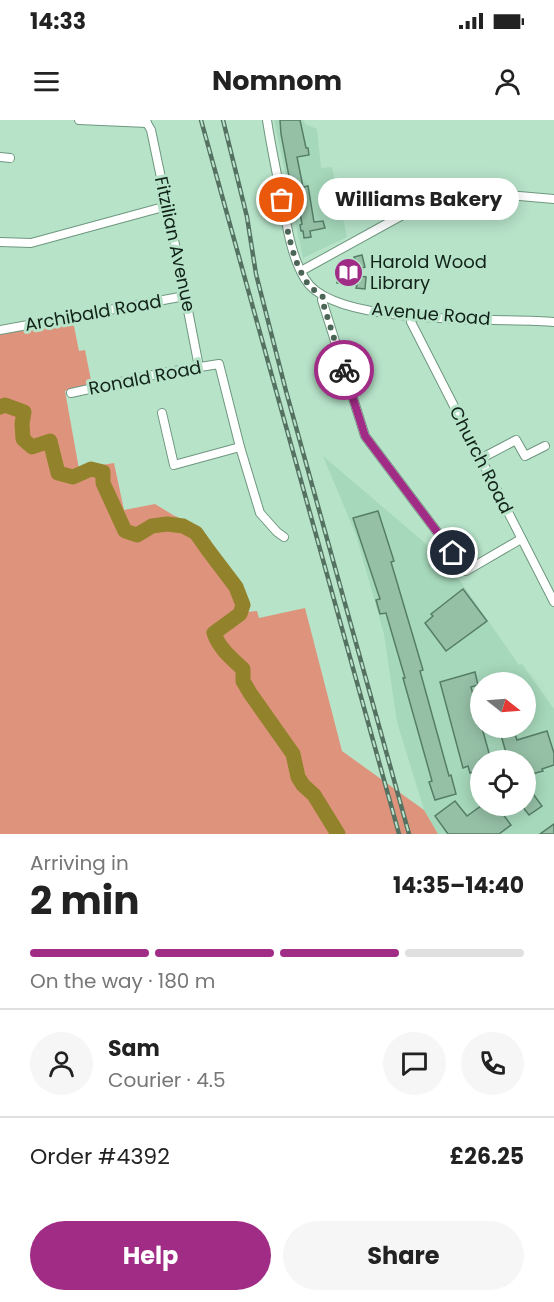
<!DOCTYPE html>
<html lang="en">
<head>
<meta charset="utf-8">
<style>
	:root { --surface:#fff; --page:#f6f6f6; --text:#222; --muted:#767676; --line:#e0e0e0; --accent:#a12c86 }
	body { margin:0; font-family:Poppins,sans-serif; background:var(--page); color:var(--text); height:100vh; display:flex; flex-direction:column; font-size:22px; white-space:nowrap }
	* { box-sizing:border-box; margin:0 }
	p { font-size:20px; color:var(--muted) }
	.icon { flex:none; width:33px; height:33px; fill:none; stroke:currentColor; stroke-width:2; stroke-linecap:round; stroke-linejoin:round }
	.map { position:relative; height:714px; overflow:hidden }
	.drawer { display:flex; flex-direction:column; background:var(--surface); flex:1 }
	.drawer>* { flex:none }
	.needle { width:39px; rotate:107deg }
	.controls { position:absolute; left:470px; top:552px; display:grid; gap:12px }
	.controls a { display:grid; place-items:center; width:66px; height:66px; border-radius:50%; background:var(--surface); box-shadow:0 3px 15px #0003; font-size:30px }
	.pin { position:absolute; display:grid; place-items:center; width:51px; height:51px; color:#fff; margin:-26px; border:3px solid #fff; border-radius:50%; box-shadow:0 2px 6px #0007 }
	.courier { position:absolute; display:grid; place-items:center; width:60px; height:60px; margin:-30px; border:4px solid #a12c86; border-radius:50%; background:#fff; color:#222; box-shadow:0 2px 8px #0007 }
	.bubble { position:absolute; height:42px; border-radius:21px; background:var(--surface); box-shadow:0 3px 15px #0003; font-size:20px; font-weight:700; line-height:42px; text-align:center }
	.summary em { font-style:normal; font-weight:700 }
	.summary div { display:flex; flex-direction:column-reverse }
	.summary { display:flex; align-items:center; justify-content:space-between; height:102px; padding:0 30px }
	h1 { font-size:39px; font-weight:700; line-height:45px }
	.bar { display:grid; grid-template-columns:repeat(4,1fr); gap:9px 6px; align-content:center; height:72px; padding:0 30px }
	.bar i { height:8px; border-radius:4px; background:var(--line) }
	.bar .on { background:var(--accent) }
	.bar p { grid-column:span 4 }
	.line { display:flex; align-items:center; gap:15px; padding:0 30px; border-top:2px solid var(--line) }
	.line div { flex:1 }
	.round { display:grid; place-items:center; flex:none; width:63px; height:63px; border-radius:32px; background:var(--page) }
	.action { display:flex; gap:12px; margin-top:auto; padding:12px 30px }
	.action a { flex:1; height:69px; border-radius:36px; background:var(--accent); color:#fff; font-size:24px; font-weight:700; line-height:69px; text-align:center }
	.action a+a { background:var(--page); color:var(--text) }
	.status { display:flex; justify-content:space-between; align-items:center; height:42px; padding:0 30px; background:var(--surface); direction:ltr }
	.status svg { height:16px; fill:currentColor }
	header { display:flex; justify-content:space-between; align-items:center; height:78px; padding:0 30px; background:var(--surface); font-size:27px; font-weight:700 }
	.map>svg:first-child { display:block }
	.built { fill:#a6d8bb; fill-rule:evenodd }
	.green { fill:#de947c }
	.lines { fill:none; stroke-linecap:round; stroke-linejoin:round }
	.river { stroke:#92822b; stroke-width:15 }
	.building { fill:#95c0a6; stroke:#567e67; stroke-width:1.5 }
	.minor-casing { stroke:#6e977f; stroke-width:10 }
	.minor { stroke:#fff; stroke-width:8 }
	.rail-casing { stroke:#557161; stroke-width:4.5 }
	.rail { stroke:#b7e3c9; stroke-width:2; stroke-dasharray:7; stroke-linecap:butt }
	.done { stroke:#4b6656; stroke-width:6; stroke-dasharray:0 10.8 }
	.route { stroke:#a12c86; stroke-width:8 }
	.labels { text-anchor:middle; stroke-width:6; stroke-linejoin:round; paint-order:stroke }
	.street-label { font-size:18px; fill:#112218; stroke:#b7e3c9 }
	.poi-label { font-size:18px; fill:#112218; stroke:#b7e3c9; text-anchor:start }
</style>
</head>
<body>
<div class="status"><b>14:33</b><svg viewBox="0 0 49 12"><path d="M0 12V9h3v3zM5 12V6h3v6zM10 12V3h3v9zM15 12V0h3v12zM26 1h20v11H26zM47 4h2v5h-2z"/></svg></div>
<header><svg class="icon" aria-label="menu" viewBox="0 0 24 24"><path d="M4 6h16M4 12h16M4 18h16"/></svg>Nomnom<svg class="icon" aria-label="person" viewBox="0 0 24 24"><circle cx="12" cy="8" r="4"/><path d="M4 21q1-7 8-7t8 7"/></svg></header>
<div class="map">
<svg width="554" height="714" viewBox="0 0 554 714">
	<rect width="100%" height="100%" fill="#b7e3c9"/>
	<!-- built -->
	<g class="built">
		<path d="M274 0H304L305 4 317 9 321 48 332 47 347 117 303 138Z"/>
		<path d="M323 336 425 423 461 462 519 545 522 544 554 589V714H438L424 690 397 602 384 514 356 415ZM480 562H525V608H480ZM480 640H525V686H480Z"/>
	</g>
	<!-- green -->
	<path class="green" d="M73 201 79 231 85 230 92 265 65 271 79 349 114 343 124 390 155 384 173 395 201 408 241 469 246 482 247 492 257 491 259 498 305 488 342 631 424 690 438 714H0V214Z"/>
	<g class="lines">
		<!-- river -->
		<path class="river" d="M0 287 5 285 24 292 22 304 23 319 32 327 50 321 58 353 73 357 91 349 103 352V363L125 411 137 415 152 406 167 404 183 406 196 413 208 430 236 467 243 485 240 494 214 513C219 528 231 538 243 549V561L250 573 293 634 298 657 303 665 314 675 338 714"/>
	</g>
	<!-- building -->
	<g class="building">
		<path d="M280 0H300L306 28H308L309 35 297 37 303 67 308 66 314 102 323 101 325 108 310 111 311 117 304 118 303 111H301L300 105 302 104 298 82 294 83 281 14Z"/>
		<path d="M362 135 365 147 344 154 366 157 365 169 356 168 357 165 337 163 336 147 355 140 354 137Z"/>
		<path d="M378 391 394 441 391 442 423 550 420 551 449 656 451 655 456 674 435 680 429 662 432 661 403 558H405L386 493 380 494 376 480 380 479 353 398Z"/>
		<path d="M463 469 487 501 446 531 425 503 433 496 431 494Z"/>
		<path d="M475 552 478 565 471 567 480 599V608H482L491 640H480V650L470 653 468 646 463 648 440 562Z"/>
		<path d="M499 608H513L517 620 547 611 554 633V645L542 649 543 651 525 656V640H508Z"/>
		<path d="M525 663 542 686 529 695 522 686H525Z"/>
		<path d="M455 681 467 696 481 686H497L511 705 499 714H448L435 696Z"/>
		<path d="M554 704V714H540Z"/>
	</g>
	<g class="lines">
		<defs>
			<g id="minor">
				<path d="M79 0 147 3"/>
				<path d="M145 0 151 10 178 139 199 247"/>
				<path d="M267 0C271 27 277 54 282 80 287 106 291 136 305 159 333 208 501 197 554 202"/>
				<path d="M0 37 10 38"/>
				<path d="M0 122 31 123 167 86"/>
				<path d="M301 151 419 86 450 70 554 79"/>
				<path d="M323 177 322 180 365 316 453 433"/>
				<path d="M411 197V202L554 482"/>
				<path d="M0 210 185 176"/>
				<path d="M71 273 162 253 219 244 240 327 260 393 277 412 284 417"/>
				<path d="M162 293 174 345 240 327"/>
				<path d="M480 339 516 320 525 336 545 326"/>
				<path d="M461 443 466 451 521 419"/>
			</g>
		</defs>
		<!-- minor casing -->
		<use href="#minor" class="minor-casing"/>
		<!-- minor -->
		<use href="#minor" class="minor"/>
		<defs>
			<g id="rail">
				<path d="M201 0 399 714"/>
				<path d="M223 0 247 97 256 154 286 271 409 714"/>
			</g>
		</defs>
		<!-- rail casing -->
		<use href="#rail" class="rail-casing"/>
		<!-- rail -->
		<use href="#rail" class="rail"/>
	</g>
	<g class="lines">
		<!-- done -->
		<path class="done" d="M282 80C286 104 292 140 306 161 310 168 317 172 323 177L322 180 344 250"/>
		<!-- route -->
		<path class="route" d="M344 250 365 316 453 433"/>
	</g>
	<!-- icons -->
	<defs>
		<symbol id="library-disc" viewBox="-11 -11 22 22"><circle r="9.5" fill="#a12c86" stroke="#b7e3c9"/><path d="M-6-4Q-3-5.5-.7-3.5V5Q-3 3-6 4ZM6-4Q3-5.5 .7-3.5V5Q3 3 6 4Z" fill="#fff"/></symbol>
	</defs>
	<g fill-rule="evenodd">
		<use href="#library-disc" x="332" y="136" width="33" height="33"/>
	</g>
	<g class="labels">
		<!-- street labels -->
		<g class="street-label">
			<text transform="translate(175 124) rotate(78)" y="6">Fitzilian Avenue</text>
			<text transform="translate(93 193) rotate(-10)" y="6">Archibald Road</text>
			<text transform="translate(431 194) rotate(5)" y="6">Avenue Road</text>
			<text transform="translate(145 258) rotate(-11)" y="6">Ronald Road</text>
			<text transform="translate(481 340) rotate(63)" y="6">Church Road</text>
		</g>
		<!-- poi labels -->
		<g class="poi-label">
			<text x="370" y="148">Harold Wood<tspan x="370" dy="21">Library</tspan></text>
		</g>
	</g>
</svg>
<div class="controls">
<a><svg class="needle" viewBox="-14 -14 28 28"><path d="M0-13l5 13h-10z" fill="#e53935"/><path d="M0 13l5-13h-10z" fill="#767676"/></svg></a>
<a><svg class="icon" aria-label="locate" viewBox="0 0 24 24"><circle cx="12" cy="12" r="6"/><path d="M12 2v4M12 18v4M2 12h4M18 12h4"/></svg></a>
</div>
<div class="pin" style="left:282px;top:80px;background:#ea580c"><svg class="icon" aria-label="bag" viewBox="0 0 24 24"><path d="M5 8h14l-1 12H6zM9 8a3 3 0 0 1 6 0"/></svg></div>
<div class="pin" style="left:453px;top:433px;background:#1f2937"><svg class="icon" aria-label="home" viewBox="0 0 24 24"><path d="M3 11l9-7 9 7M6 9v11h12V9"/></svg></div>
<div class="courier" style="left:344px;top:250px"><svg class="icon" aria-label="bike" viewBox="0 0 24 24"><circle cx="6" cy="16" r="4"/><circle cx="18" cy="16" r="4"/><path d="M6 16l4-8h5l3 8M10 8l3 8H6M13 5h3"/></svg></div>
<div class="bubble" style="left:318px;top:58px;width:201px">Williams Bakery</div>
</div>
<section class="drawer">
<div class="summary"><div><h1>2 min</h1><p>Arriving in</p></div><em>14:35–14:40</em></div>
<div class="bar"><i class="on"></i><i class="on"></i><i class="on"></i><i></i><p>On the way · 180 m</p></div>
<div class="line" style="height:108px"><a class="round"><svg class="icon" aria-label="person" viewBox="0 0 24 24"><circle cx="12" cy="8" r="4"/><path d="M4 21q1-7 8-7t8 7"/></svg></a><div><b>Sam</b><p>Courier · 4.5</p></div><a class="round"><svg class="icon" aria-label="chat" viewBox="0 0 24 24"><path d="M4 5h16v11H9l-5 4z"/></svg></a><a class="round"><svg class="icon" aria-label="phone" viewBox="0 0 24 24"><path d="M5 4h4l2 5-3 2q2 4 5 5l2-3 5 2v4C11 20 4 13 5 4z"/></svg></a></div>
<div class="line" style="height:78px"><div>Order #4392</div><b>£26.25</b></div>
<div class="action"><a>Help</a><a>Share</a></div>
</section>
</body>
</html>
